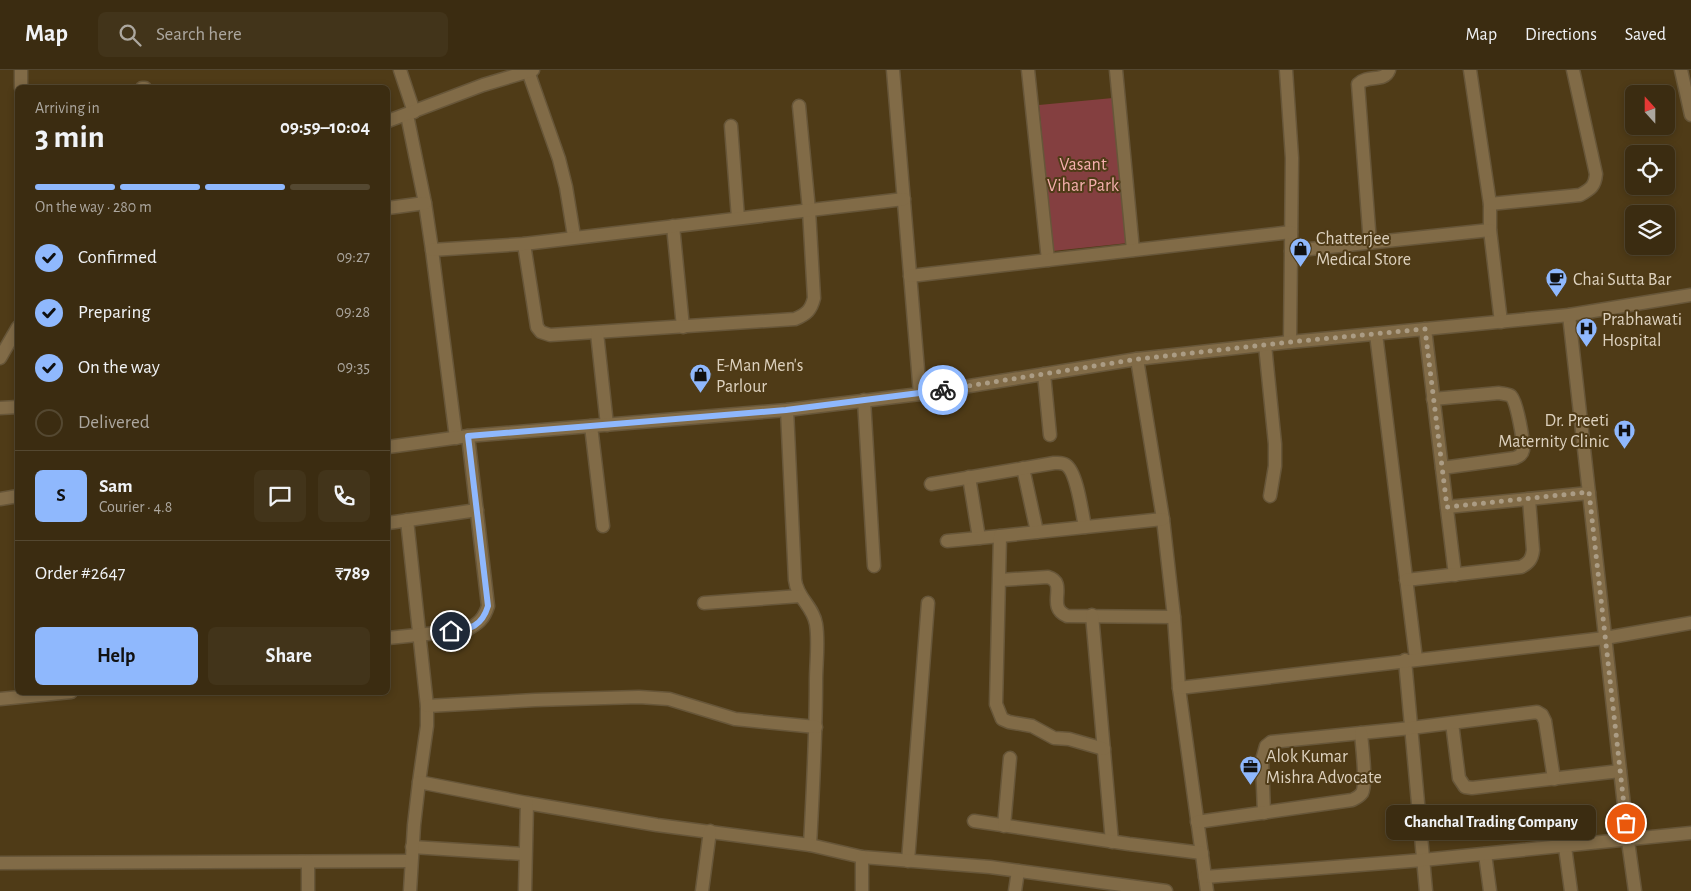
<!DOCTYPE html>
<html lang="en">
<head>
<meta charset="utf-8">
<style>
	:root { --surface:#3b2c11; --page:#42341a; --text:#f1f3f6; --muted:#aca79f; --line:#544831; --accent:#8fb8fd }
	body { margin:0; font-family:"Alegreya Sans",sans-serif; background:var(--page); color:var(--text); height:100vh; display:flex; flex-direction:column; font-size:19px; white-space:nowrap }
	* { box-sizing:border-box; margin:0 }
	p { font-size:16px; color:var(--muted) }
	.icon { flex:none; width:28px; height:28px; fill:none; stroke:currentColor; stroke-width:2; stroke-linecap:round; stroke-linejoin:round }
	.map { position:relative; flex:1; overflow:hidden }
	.drawer { position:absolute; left:15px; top:15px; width:375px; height:610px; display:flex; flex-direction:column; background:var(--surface); border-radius:8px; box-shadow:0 2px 8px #0003,0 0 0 1px var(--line) }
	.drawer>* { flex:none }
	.needle { width:32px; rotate:339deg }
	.tools { position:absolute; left:1625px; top:15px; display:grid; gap:10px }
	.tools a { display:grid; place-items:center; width:50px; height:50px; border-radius:8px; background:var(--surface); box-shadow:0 2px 8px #0003,0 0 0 1px var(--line); font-size:25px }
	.pin { position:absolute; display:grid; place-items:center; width:42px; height:42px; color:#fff; margin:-21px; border:2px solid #fff; border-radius:50%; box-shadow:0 1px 5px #0007 }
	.courier { position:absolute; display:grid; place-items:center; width:50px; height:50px; margin:-25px; border:4px solid #8fb8fd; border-radius:50%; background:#fff; color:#222; box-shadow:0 1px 6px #0007 }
	.bubble { position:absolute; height:35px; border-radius:8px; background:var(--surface); box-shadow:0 2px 8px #0003,0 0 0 1px var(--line); font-size:16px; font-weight:700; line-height:35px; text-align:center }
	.summary em { font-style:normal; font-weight:700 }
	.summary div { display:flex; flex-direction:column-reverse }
	.summary { display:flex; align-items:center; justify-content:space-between; height:85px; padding:0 20px }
	h1 { font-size:32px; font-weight:700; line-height:38px }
	.bar { display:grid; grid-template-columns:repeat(4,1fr); gap:8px 5px; align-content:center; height:60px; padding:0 20px }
	.bar i { height:6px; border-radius:4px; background:var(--line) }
	.bar .current { background:var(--accent) }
	.bar p { grid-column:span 4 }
	.line { display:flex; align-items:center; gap:12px; padding:0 20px; border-top:1px solid var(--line) }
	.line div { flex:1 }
	.round { display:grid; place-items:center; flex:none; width:52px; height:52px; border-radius:8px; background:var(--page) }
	ol { padding:0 20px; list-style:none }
	li { display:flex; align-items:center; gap:15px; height:55px }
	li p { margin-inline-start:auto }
	li .icon { padding:5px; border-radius:50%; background:var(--accent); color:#111; stroke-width:4 }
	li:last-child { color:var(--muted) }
	li i { width:28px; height:28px; border:2px solid var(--line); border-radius:50% }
	.button { display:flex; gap:10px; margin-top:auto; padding:10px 20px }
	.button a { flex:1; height:58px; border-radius:8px; background:var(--accent); color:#111; font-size:20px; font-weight:700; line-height:58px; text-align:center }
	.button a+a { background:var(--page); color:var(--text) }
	header { display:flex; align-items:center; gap:30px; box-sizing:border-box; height:70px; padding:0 25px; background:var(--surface); border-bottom:1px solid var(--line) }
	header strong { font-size:24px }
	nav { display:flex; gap:28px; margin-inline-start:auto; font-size:18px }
	.search { width:350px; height:45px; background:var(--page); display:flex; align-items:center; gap:12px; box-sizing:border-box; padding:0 18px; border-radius:8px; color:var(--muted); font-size:19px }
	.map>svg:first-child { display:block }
	.green { fill:#843f40 }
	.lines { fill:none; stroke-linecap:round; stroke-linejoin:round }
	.street-casing { stroke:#675639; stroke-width:15 }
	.street { stroke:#816b47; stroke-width:12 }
	.done { stroke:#ab9c84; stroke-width:5; stroke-dasharray:0 9 }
	.route { stroke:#8fb8fd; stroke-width:6 }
	.labels { text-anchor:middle; stroke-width:4; stroke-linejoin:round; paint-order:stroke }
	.park-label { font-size:18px; fill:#f5afad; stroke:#4f3b17 }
	.poi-label { font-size:18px; fill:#ddd1be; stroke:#4f3b17; text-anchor:start }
</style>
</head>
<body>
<header>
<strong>Map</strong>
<div class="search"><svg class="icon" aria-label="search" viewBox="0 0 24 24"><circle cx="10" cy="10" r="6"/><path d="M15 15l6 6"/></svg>Search here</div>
<nav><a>Map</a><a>Directions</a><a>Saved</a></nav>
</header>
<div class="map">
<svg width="1691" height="821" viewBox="0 0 1691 821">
	<rect width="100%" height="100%" fill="#4f3b17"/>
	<!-- green -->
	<path class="green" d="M1113 28 1128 173 1053 181 1039 35Z"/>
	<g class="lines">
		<defs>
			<g id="street">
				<path d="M400 0 414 42"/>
				<path d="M893 0 920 324"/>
				<path d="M1028 0 1048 190"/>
				<path d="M1116 0 1133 180"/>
				<path d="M1286 0 1292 88 1290 272"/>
				<path d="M1470 0 1490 134V160L1501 252"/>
				<path d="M1681 0 1691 45"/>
				<path d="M528 1 559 89 566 117 574 166"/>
				<path d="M21 18V0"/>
				<path d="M142 18H145"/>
				<path d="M407 45 425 133 432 180 456 368"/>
				<path d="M388 51 483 15 533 0"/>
				<path d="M731 56 738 148"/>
				<path d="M1490 134 1580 125C1591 119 1595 116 1596 104L1573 0"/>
				<path d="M388 138 425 133"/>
				<path d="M673 156 683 257"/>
				<path d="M1370 173 1358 14C1368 4 1384 13 1389 0"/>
				<path d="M524 174 537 257 541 262 550 265 795 249C807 244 811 240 814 228L809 140 799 36"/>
				<path d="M432 180 524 174 904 129"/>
				<path d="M1291 181 1490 160"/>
				<path d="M910 206 1291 162"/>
				<path d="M1569 245 1628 771 1635 821"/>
				<path d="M1425 259 1455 505"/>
				<path d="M597 263 607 355"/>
				<path d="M1376 264 1416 589"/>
				<path d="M1265 275 1275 374V396L1270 426"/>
				<path d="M0 288 18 257"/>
				<path d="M1137 289 1163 449 1174 547 1179 618 1207 821"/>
				<path d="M1044 304 1050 365"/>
				<path d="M1433 329 1499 323C1503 324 1508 324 1511 326 1517 332 1524 372 1523 380 1522 385 1519 386 1515 388L1442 398"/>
				<path d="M864 330 874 496"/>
				<path d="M0 338 18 337"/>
				<path d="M787 340 795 510C797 528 813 536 816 554 819 572 816 593 816 611 816 666 813 720 810 775"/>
				<path d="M591 356 603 456"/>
				<path d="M388 377 468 366 787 340 920 324 1137 289 1290 272 1569 245 1691 225"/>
				<path d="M1023 398 1037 462"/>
				<path d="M969 407 979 468"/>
				<path d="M931 414 1054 393C1058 393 1062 392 1066 395 1077 402 1082 443 1085 457"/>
				<path d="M0 429 18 426"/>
				<path d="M1447 437 1589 423"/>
				<path d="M407 450 427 636V656L419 712"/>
				<path d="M388 453 477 440"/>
				<path d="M947 471 1000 466"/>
				<path d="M1000 510 1048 507C1069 513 1045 537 1067 546L1174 547"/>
				<path d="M1406 510 1521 497C1529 493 1532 489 1533 480L1529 429"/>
				<path d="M704 533 800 526"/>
				<path d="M1092 545 1112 772"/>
				<path d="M388 568 466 560C478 554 484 549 488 536L468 366"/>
				<path d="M1405 590 1426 821"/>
				<path d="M1179 618 1605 568 1691 553"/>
				<path d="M0 629 71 622"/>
				<path d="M427 636 535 630 639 627 669 629 735 649 816 657"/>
				<path d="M1452 653 1459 708 1465 717 1472 718 1620 701"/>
				<path d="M1104 679 1069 669 1054 668 1032 656 1009 652 1002 649 996 634 1000 466 1163 449"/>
				<path d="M1264 743 1262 690 1266 676 1271 672 1411 658 1537 642 1542 645 1545 651 1554 709"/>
				<path d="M974 751 1129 774 1202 783"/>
				<path d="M1197 752 1352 730C1356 728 1359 727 1362 723 1367 714 1362 676 1361 663"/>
				<path d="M1004 756 1010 688"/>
				<path d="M412 777 524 784"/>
				<path d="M1565 777 1571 821"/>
				<path d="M1485 784 1490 821"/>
				<path d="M908 791 928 533"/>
				<path d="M0 793 411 791"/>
				<path d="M1205 807 1423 790 1691 763"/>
				<path d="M308 821V792"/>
				<path d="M410 821 414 755 419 712 527 733 657 755 810 775 862 787 990 797 1166 821"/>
				<path d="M525 821 527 733"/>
				<path d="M702 821 710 761"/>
				<path d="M862 821V787"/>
				<path d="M1015 821 1018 801"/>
			</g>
		</defs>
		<!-- street casing -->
		<use href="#street" class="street-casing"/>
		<!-- street -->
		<use href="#street" class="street"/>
	</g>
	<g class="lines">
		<!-- done -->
		<path class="done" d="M943 320 1138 289 1290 272 1425 259 1447 437 1589 422 1626 753"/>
		<!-- route -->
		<path class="route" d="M451 561C470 560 482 556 488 536L468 366 786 340 943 320"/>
	</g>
	<!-- icons -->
	<defs>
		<symbol id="shop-pin" viewBox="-11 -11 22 30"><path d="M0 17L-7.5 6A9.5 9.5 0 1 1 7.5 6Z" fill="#8fb8fd" stroke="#4f3b17"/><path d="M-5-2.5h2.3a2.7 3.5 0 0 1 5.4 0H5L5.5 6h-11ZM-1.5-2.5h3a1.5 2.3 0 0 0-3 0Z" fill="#111"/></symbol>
		<symbol id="cafe-pin" viewBox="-11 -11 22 30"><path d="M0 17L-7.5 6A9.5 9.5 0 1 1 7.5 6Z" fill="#8fb8fd" stroke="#4f3b17"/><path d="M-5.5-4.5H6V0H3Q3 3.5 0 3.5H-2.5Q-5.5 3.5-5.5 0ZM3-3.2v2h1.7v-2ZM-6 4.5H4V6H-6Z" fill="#111"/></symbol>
		<symbol id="hospital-pin" viewBox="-11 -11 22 30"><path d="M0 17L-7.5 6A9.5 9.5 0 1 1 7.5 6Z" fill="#8fb8fd" stroke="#4f3b17"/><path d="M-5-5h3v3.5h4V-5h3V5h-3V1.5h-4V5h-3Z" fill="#111"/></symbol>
		<symbol id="office-pin" viewBox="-11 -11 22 30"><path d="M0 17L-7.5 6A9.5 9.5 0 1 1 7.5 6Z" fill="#8fb8fd" stroke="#4f3b17"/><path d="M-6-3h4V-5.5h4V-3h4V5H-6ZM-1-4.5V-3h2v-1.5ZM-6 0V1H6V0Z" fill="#111"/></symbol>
	</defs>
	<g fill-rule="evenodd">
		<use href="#shop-pin" x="1288" y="166" width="25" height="34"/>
		<use href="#cafe-pin" x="1544" y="196" width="25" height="34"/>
		<use href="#hospital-pin" x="1574" y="246" width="25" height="34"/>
		<use href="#shop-pin" x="688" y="292" width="25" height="34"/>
		<use href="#hospital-pin" x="1612" y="348" width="25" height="34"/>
		<use href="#office-pin" x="1238" y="684" width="25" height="34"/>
	</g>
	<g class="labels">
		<!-- park labels -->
		<g class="park-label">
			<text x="1083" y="100">Vasant<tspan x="1083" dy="21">Vihar Park</tspan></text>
		</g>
		<!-- poi labels -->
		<g class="poi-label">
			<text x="1316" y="174">Chatterjee<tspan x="1316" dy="21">Medical Store</tspan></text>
			<text x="1573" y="215">Chai Sutta Bar</text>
			<text x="1602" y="255">Prabhawati<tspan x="1602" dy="21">Hospital</tspan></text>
			<text x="716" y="301">E-Man Men's<tspan x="716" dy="21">Parlour</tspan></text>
			<text x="1609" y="356" text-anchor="end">Dr. Preeti<tspan x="1609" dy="21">Maternity Clinic</tspan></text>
			<text x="1266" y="692">Alok Kumar<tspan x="1266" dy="21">Mishra Advocate</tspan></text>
		</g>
	</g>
</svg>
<div class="tools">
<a><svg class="needle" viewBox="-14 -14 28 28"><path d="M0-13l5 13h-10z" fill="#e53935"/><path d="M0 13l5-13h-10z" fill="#aca79f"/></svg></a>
<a><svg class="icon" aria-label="locate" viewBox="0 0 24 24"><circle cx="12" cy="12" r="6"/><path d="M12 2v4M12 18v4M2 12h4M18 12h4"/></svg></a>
<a><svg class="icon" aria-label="layers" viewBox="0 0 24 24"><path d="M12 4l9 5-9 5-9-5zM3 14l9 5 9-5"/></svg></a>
</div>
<div class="pin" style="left:1626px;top:753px;background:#ea580c"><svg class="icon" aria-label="bag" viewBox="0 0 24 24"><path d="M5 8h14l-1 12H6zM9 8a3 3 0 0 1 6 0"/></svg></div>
<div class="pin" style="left:451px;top:561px;background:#1f2937"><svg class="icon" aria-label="home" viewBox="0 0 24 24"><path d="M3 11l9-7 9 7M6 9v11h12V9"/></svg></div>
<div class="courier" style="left:943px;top:320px"><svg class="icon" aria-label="bike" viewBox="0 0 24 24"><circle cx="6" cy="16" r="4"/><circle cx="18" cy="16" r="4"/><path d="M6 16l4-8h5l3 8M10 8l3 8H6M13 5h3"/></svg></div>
<div class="bubble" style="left:1386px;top:735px;width:210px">Chanchal Trading Company</div>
<section class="drawer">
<div class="summary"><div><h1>3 min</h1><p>Arriving in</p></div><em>09:59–10:04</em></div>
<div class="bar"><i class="current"></i><i class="current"></i><i class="current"></i><i></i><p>On the way · 280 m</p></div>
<ol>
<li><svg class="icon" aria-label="check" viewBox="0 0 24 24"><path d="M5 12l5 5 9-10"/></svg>Confirmed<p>09:27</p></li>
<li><svg class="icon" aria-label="check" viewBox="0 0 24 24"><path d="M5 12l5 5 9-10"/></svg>Preparing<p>09:28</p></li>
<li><svg class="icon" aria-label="check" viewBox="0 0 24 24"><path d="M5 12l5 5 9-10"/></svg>On the way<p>09:35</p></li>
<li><i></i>Delivered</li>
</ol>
<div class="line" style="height:90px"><b class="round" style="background:var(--accent);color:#111">S</b><div><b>Sam</b><p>Courier · 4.8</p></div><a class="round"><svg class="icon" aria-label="chat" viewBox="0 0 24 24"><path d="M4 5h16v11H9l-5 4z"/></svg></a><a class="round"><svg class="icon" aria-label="phone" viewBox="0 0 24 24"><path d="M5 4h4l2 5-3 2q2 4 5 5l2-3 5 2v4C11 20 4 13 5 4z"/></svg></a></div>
<div class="line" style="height:65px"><div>Order #2647</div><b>₹789</b></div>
<div class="button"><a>Help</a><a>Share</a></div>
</section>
</div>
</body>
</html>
